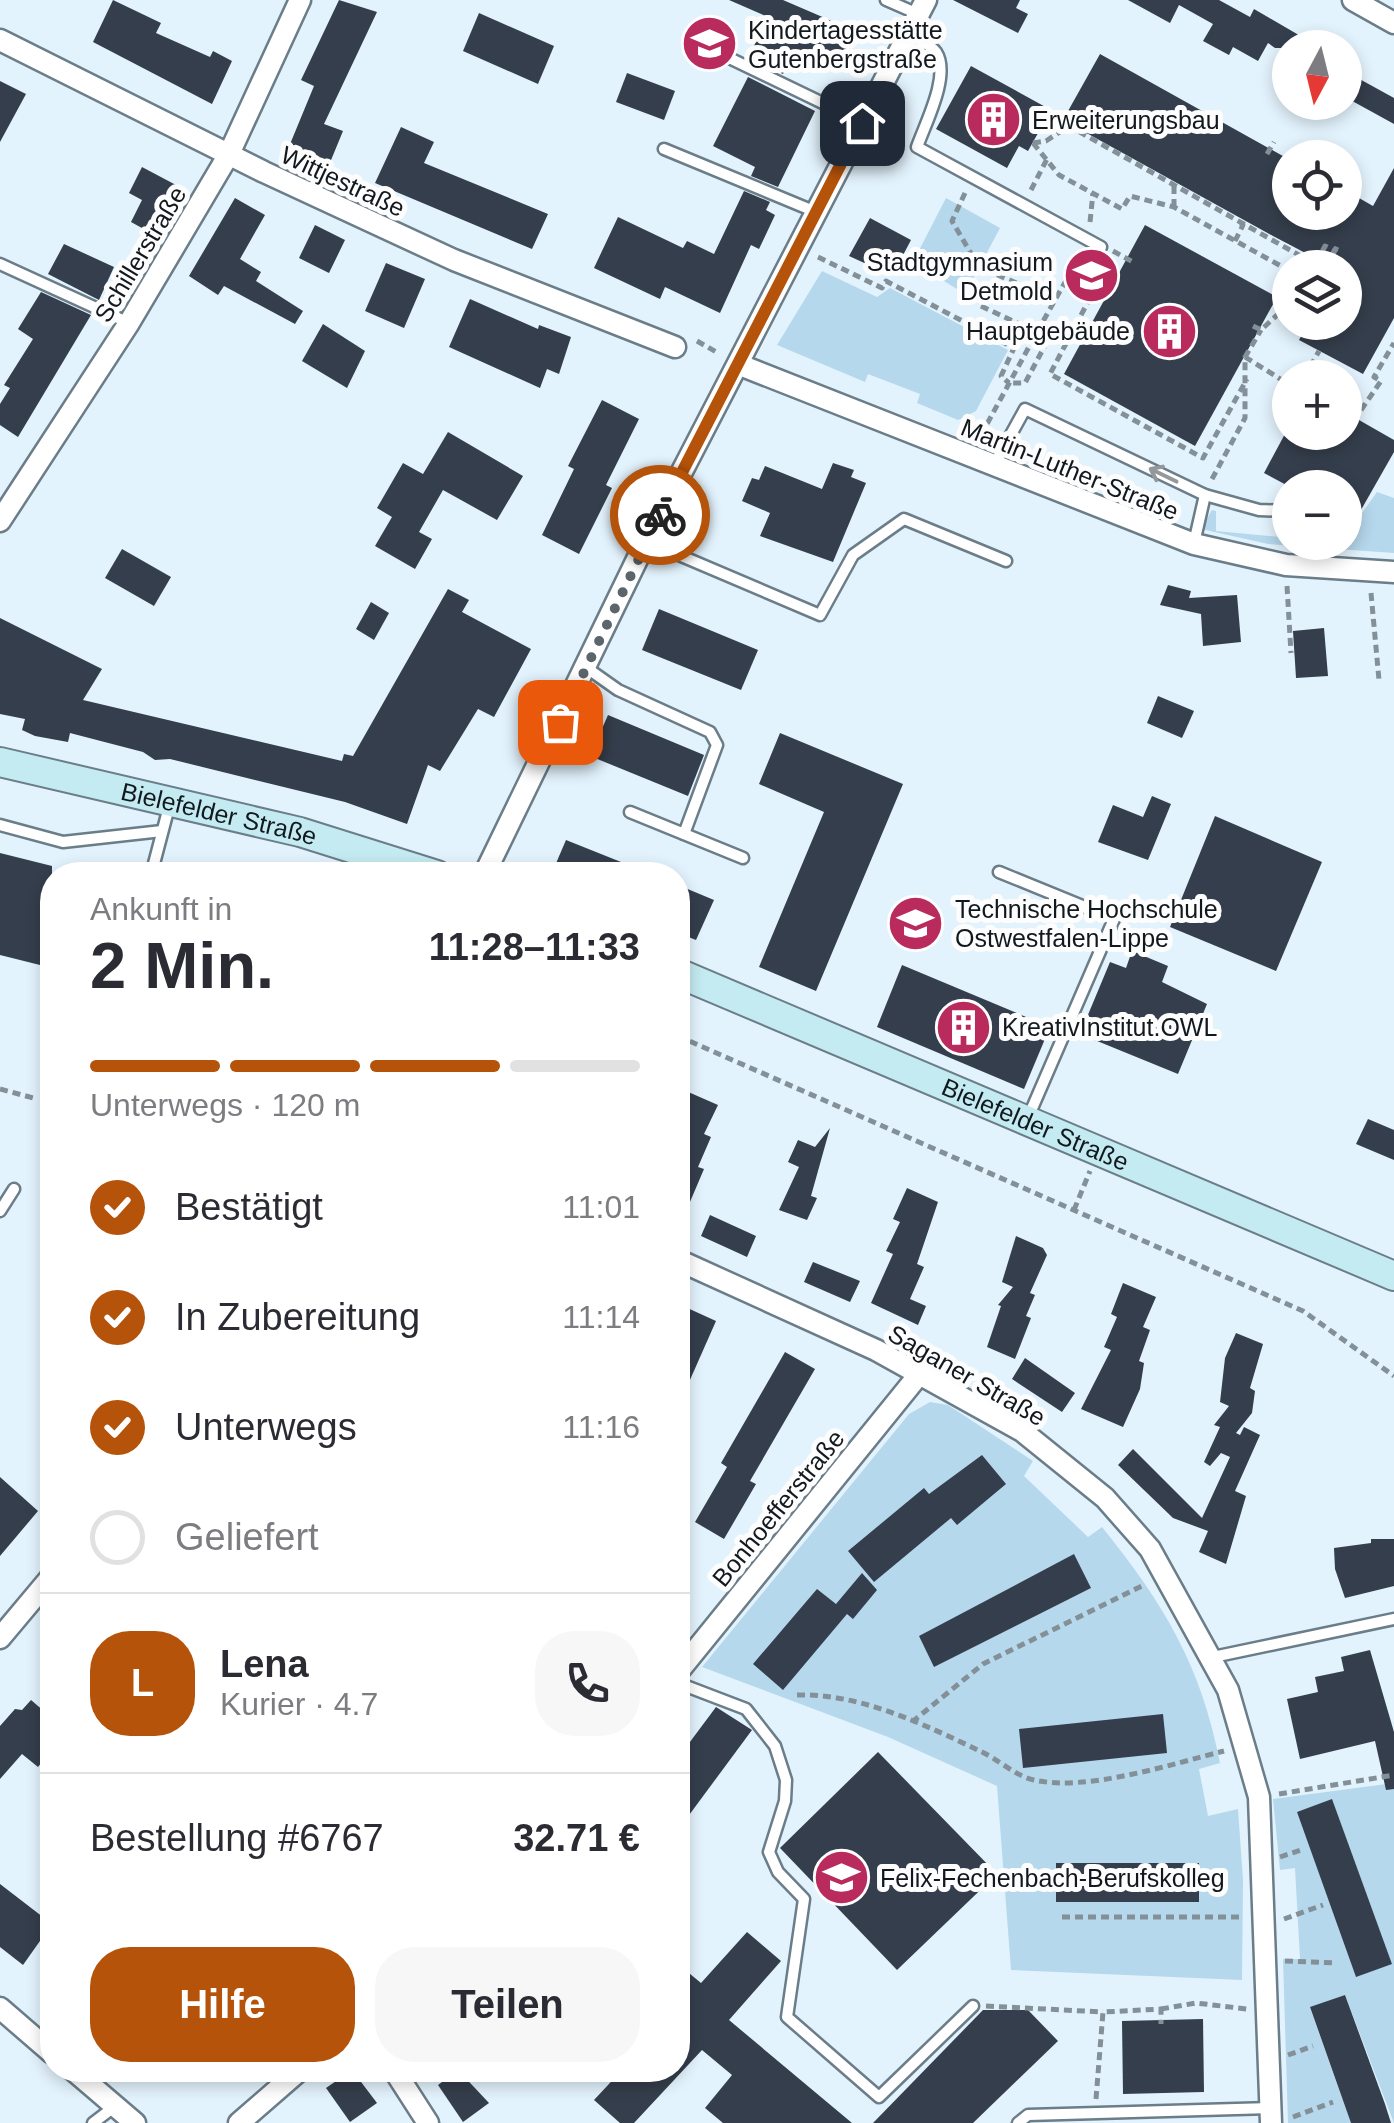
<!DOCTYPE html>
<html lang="de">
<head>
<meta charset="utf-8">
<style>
	:root { --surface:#fff; --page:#f7f7f7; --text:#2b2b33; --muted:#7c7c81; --line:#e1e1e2; --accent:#b45309 }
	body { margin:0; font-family:Helvetica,sans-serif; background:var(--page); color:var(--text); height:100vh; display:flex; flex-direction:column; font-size:38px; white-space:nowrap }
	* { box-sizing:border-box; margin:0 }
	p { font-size:32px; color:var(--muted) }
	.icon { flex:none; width:55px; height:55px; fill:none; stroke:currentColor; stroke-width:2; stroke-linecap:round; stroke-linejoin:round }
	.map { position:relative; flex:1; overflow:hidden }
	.panel { position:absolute; left:40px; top:862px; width:650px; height:1220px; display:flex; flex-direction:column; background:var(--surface); border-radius:40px; box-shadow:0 5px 15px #0003 }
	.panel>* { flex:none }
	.needle { width:65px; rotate:187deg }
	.fabs { position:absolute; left:1272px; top:30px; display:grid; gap:20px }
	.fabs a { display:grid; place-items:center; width:90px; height:90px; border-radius:50%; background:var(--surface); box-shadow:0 5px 15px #0003; font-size:50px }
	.pin { position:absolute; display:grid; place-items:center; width:85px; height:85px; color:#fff; margin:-42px; border-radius:20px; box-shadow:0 5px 15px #0006 }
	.courier { position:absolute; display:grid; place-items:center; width:100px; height:100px; margin:-50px; border:8px solid #b45309; border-radius:50%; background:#fff; color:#222; box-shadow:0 2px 12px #0007 }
	.summary em { font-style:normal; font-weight:800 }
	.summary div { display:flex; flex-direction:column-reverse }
	.summary { display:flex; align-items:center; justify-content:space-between; height:170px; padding:0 50px }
	h1 { font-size:65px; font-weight:800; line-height:75px }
	.bar { display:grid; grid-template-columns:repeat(4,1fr); gap:15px 10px; align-content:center; height:120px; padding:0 50px }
	.bar i { height:12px; border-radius:8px; background:var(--line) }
	.bar .current { background:var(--accent) }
	.bar p { grid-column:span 4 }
	.line { display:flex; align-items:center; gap:25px; padding:0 50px; border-top:2px solid var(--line) }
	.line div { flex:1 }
	.round { display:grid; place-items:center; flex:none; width:105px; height:105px; border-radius:40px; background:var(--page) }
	ol { padding:0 50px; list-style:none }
	li { display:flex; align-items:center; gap:30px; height:110px }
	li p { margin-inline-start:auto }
	li .icon { padding:10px; border-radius:50%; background:var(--accent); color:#fff; stroke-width:4 }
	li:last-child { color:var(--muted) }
	li i { width:55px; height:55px; border:5px solid var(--line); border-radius:50% }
	.button { display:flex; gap:20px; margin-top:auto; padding:20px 50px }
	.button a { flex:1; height:115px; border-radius:40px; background:var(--accent); color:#fff; font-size:40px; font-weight:800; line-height:115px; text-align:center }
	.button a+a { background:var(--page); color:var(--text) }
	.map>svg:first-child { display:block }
	.green { fill:#b6d8ec; fill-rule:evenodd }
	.building { fill:#353e4c }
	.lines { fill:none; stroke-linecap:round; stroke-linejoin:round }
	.lane-casing { stroke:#6a7d88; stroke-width:15 }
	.street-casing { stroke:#6a7d88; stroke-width:25 }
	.secondary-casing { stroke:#6a7d88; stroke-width:32 }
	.path { stroke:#849098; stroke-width:5; stroke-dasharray:8 5; stroke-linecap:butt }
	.lane { stroke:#fff; stroke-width:10 }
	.street { stroke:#fff; stroke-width:20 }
	.secondary { stroke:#c4ebf1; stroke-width:28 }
	.path-bridge { stroke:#849098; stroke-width:5; stroke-dasharray:8 5; stroke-linecap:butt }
	.oneway { stroke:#94989a }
	.done { stroke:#5b656c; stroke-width:10; stroke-dasharray:0 18 }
	.route { stroke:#b45309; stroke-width:12 }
	.labels { text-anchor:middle; stroke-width:10; stroke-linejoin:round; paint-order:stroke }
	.poi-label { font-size:25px; fill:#12191e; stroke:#fdfdfd; text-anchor:start }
	.street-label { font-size:25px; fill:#12191e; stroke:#fdfdfd }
</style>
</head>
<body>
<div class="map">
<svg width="1394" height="2123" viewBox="0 0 1394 2123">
	<rect width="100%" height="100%" fill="#e3f3fd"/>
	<!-- green -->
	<g class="green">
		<path d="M946 198 1000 228 965 294 913 262Z"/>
		<path d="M822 271 877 297 890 288 1008 350 976 411 958 420 917 403 920 394 868 374 865 382 777 345Z"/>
		<path d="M1377 492 1394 498V553L1268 544 1201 529 1212 510 1216 511V531L1290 538V542H1345V518L1355 523Z"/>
		<path d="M930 1402 948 1405 1033 1461 1024 1476 1088 1537 1102 1527C1164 1604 1201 1665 1220 1763L1199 1769 1208 1816 1238 1809 1243 1880 1242 1980 1011 1970 997 1786 888 1737 702 1667 909 1414Z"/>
		<path d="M1394 1783V2123L1345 1995 1310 2008 1351 2123H1288L1283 1959H1300L1295 1868 1280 1870 1273 1799ZM1332 1800 1392 1964 1297 1812Z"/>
	</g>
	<!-- building -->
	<g class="building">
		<path d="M113 0 161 23 156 33 210 57 213 51 232 61 212 104 93 42Z"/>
		<path d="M339 0 377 12 324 124 343 131 329 165 288 149 314 86 301 80Z"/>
		<path d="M729 0H783L855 31 835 72 794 52 783 74 756 61 759 54 752 50 768 17Z"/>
		<path d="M953 0H1020L1016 8 1028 14 1018 33Z"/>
		<path d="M1128 0H1219L1250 17 1254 9 1321 48H1275L1268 43 1258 61 1233 47 1229 55 1203 41 1213 24 1179 5 1170 23Z"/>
		<path d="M479 13 554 46 538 84 463 51Z"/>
		<path d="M1100 54 1290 160V212H1345V190L1373 206 1394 168V318L1363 374 1299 340 1309 322H1345V268H1334L1273 236 1063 120Z"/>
		<path d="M971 66 1051 110 1028 151 1019 146 1007 168 936 129Z"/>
		<path d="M1345 71 1394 98V124L1345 97Z"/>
		<path d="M627 73 675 91 664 120 616 102Z"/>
		<path d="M748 77 815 111 778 187 751 176 755 167 713 146Z"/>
		<path d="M0 81 26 94 0 142Z"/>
		<path d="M401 127 434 142 424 163 548 214 532 249 375 183Z"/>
		<path d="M142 167 176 185 151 233 131 222 142 200 129 193Z"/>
		<path d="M744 191 770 202 766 210 775 215 759 249 751 245 720 313 665 287 660 299 594 268 618 217 683 248 687 241 714 254Z"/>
		<path d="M235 198 265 215 240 259 261 272 256 281 303 311 295 324 224 286 218 295 189 276Z"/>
		<path d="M870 218 911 240 901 259 893 255 884 272 849 256Z"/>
		<path d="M315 225 345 240 329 273 299 258Z"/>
		<path d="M1145 225 1277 297 1195 446 1064 374Z"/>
		<path d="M64 244 114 267 99 300 48 274Z"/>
		<path d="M386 263 425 279 404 328 365 311Z"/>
		<path d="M41 292 91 315 18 437 0 425V404L10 388 4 385 33 339 18 329Z"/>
		<path d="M470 299 538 329 539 325 571 337 559 374 547 369 540 388 449 347Z"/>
		<path d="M323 324 365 351 347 388 302 361Z"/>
		<path d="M602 400 639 419 606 485 612 488 579 554 542 535 574 469 568 466Z"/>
		<path d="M1345 412 1394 440V452L1345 538V488H1292L1264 473 1286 432H1345Z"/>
		<path d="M448 432 523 476 497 520 443 490 419 532 432 539 415 569 375 546 392 517 377 508 403 463 423 474Z"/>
		<path d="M833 463 854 470 851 477 866 483 833 562 760 536 770 513 742 501 752 478 759 480 765 466 822 489Z"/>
		<path d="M122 549 171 577 154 606 105 578Z"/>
		<path d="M1168 585 1191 591 1189 598 1237 595 1241 642 1203 646 1201 614 1160 605Z"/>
		<path d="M448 589 469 600 462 612 531 649 494 717 478 709 440 771 428 765 407 824 345 802 170 759 155 760 143 752 70 733 68 742 35 736 22 730 25 719 0 714V618L102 669 83 700 342 761 344 754 353 756Z"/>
		<path d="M371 602 389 613 374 640 356 629Z"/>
		<path d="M659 609 758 650 741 690 642 650Z"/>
		<path d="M1324 628 1328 676 1296 678 1293 631Z"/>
		<path d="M1158 696 1194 711 1182 738 1147 723Z"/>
		<path d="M608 715 704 755 688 796 590 756Z"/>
		<path d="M780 733 903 784 816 991 759 967 824 812 759 784Z"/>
		<path d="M1152 796 1171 804 1148 860 1098 842 1113 805 1143 817Z"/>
		<path d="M1215 816 1322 862 1276 971 1170 927Z"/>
		<path d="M566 840 651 874V875H551Z"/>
		<path d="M0 853 52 866V968L0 955Z"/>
		<path d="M678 885 714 900 696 940 678 933Z"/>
		<path d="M1132 951 1168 966 1162 982 1207 1004 1178 1074 1080 1034 1110 962 1126 968Z"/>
		<path d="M902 965 1050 1027 1024 1089 877 1027Z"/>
		<path d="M686 1091 718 1105 704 1134 711 1137 698 1167 704 1169 678 1230V1110Z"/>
		<path d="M1368 1119 1394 1130V1160L1356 1144Z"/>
		<path d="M830 1128 811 1196 817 1198 807 1220 779 1210 799 1167 788 1162 798 1140 815 1147Z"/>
		<path d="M907 1188 938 1202 917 1264 924 1267 910 1299 926 1306 918 1325 871 1303 893 1254 886 1251 900 1222 893 1219Z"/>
		<path d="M710 1215 756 1236 747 1257 701 1236Z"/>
		<path d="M1016 1236 1043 1248 1047 1255 1030 1293 1035 1295 1026 1316 1031 1318 1015 1359 987 1347 1001 1306 998 1305 1013 1287 1002 1282Z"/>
		<path d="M813 1262 860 1281 850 1302 804 1282Z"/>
		<path d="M1123 1283 1156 1297 1143 1327 1150 1330 1139 1361 1144 1363 1140 1389 1123 1427 1081 1409 1111 1350 1104 1347 1117 1317 1111 1314Z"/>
		<path d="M683 1306 716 1321 678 1407V1319Z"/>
		<path d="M1236 1333 1263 1344 1250 1388 1255 1391 1252 1413 1236 1433 1240 1435 1244 1427 1260 1435 1235 1491 1246 1496 1226 1564 1199 1552 1208 1531 1173 1518 1118 1465 1133 1449 1202 1518 1230 1457 1221 1453 1210 1466 1204 1462 1220 1427 1214 1425 1229 1406 1220 1402 1225 1358Z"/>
		<path d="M785 1352 815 1369 750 1481 756 1484 724 1539 695 1522 727 1467 721 1463Z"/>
		<path d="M1025 1358 1075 1393 1062 1412 1012 1379Z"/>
		<path d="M982 1455 1006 1484 957 1525 951 1518 874 1582 848 1551 924 1488 929 1494Z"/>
		<path d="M0 1477 38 1511 0 1556Z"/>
		<path d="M1371 1539H1394V1586L1345 1598 1335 1569 1334 1548 1371 1543Z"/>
		<path d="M1074 1554 1091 1588 934 1667 919 1636Z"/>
		<path d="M862 1573 877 1590 853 1619 847 1614 783 1690 753 1664 817 1589 836 1604Z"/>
		<path d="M1370 1650 1394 1732V1789L1386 1790 1375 1741 1300 1759 1287 1699 1318 1692 1315 1677 1344 1671 1341 1657Z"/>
		<path d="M31 1700 52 1718V1750L38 1767 22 1754 0 1779V1726L15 1709 22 1710Z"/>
		<path d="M716 1707 752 1730 678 1830V1758Z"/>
		<path d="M1163 1714 1167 1753 1023 1768 1019 1729Z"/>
		<path d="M878 1752 997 1874 897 1970 780 1848Z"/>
		<path d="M1332 1799 1392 1964 1356 1977 1297 1812Z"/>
		<rect x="1056" y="1863" width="143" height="39"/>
		<path d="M0 1884 52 1924 23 1965 0 1947Z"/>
		<path d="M747 1932 781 1961 729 2020 852 2123H723L705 2108 732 2075 702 2050 634 2123H620L594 2100 622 2070H678V1964L701 1983Z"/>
		<path d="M1345 1995 1385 2104 1391 2123H1351L1310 2007Z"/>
		<path d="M983 2010H1028L1058 2041 973 2123H873Z"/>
		<path d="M1203 2019 1204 2092 1123 2094 1122 2021Z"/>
		<path d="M352 2070 377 2103 350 2122 326 2088Z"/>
		<path d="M458 2070 489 2103 463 2122 438 2085Z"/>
	</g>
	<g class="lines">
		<defs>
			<g id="lane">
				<path d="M886 0 918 14"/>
				<path d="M909 35C918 40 930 44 936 52 951 75 925 124 917 147L1101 247"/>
				<path d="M694 41 862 122"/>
				<path d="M664 149 816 212"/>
				<path d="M0 264 129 323"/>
				<path d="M993 467 1025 409 1205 495 1194 543"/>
				<path d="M1205 495 1259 510 1290 511"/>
				<path d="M646 541 820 615 853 555 904 519 1006 561"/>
				<path d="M584 666 618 690 710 732 717 745 684 834"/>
				<path d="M630 812 743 858"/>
				<path d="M0 825 63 842 162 831"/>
				<path d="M999 872 1114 919 1027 1120"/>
				<path d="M151 875 170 803"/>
				<path d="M0 1211 14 1189"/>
				<path d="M1213 1657 1394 1619"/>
				<path d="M678 1683 746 1709 775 1746 786 1780 785 1801 769 1852 778 1872 804 1899 787 2017 879 2097 973 2006"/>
				<path d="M93 2123 114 2107"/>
				<path d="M1018 2123 1028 2115 1271 2108"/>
			</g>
			<g id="street">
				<path d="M1353 0 1394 23"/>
				<path d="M0 40 264 172 454 260 675 347"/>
				<path d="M740 365 1194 544 1286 565 1394 572"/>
				<path d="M0 521 129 323 229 154 300 0"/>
				<path d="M484 875 646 541 926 0"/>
				<path d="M678 1260 876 1350 1022 1431 1105 1498 1150 1549 1228 1690 1259 1797 1271 2123"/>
				<path d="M0 1638 52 1576"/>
				<path d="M678 1672 917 1377"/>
				<path d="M0 2008 52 2053"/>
				<path d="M73 2070 135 2123"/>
				<path d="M394 2070 428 2123"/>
				<path d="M239 2123 300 2070"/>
			</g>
			<g id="secondary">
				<path id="s1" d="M0 762 300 832 437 875"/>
				<path id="s2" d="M678 973 1394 1276"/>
			</g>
		</defs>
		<!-- lane casing -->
		<use href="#lane" class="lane-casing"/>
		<!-- street casing -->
		<use href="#street" class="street-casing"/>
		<!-- secondary casing -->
		<use href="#secondary" class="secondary-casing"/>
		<!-- path -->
		<g class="path">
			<path d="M1033 143 1046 141 1069 126 1315 264 1325 246 1335 251 1338 244"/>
			<path d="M1033 143 1059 175 1122 209 1130 196 1174 207 1290 271"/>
			<path d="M1267 154 1274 142"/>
			<path d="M1031 190 1048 157"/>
			<path d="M965 193 952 221 979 267 1042 294 1052 305"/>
			<path d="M1174 207V186"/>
			<path d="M1090 222 1093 193"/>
			<path d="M1235 241 1243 225 1240 223"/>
			<path d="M1113 251 1133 262"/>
			<path d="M818 257 882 288 886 281 1014 348 1001 376 1009 383"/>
			<path d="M1109 262 1050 374 1203 458 1247 379"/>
			<path d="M1327 268 1334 252"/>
			<path d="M981 306 1049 338 1025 383H1009"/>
			<path d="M1253 326 1261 330 1290 303"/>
			<path d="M1037 332 1082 252"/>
			<path d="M697 341 718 353"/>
			<path d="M1245 357 1290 385"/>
			<path d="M1304 378 1319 351"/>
			<path d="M1345 401 1360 409"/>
			<path d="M1361 410 1381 381 1374 377 1394 343"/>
			<path d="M981 435 1030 345"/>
			<path d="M1212 479 1245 418V357L1261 330"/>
			<path d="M1287 586 1291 653"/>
			<path d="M1371 593 1379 680"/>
			<path d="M678 1036 1303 1311 1394 1376"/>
			<path d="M0 1089 37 1099"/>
			<path d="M1074 1210 1090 1171"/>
			<path d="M797 1695C860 1693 925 1725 980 1751 998 1759 1015 1776 1034 1780 1086 1792 1172 1764 1224 1751"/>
			<path d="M912 1722 983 1664 1144 1585"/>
			<path d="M1279 1794 1394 1775"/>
			<path d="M1280 1857 1301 1850"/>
			<path d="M1062 1917H1242"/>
			<path d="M1284 1919 1323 1905"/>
			<path d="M1285 1961 1337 1963"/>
			<path d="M986 2006 1103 2012"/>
			<path d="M1161 2009 1196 2003 1247 2009"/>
			<path d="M1288 2055 1313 2046"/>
			<path d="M1096 2099 1103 2012 1161 2009V2024"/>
			<path d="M1293 2117 1333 2102"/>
		</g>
		<!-- lane -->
		<use href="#lane" class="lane"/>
		<!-- street -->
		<use href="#street" class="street"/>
		<!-- secondary -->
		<use href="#secondary" class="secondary"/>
		<!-- path-bridge -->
		<path class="path-bridge" d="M1030 345 1037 332"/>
	</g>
	<!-- one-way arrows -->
	<defs><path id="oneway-shaft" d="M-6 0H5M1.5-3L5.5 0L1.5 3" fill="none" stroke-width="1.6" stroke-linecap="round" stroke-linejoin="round" transform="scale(2.5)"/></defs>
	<use class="oneway" href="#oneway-shaft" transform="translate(1163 475) rotate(-154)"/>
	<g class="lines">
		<!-- done -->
		<path class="done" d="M560 722 660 515"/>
		<!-- route -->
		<path class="route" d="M660 515 862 123"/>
	</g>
	<!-- icons -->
	<defs>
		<symbol id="school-disc" viewBox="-11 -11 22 22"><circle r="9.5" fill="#b92b5d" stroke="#fdfdfd"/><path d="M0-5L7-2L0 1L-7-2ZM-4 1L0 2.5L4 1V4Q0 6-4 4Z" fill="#fff"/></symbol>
		<symbol id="building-disc" viewBox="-11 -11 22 22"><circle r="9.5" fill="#b92b5d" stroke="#fdfdfd"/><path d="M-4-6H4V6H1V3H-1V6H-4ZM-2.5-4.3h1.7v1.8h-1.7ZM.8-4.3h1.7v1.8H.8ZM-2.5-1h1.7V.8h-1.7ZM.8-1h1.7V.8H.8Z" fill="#fff"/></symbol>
		<symbol id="university-disc" viewBox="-11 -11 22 22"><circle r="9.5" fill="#b92b5d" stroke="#fdfdfd"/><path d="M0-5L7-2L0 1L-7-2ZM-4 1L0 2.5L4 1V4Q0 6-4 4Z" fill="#fff"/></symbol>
	</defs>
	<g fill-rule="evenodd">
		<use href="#school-disc" x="678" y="12" width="63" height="63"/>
		<use href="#building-disc" x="962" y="88" width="63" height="63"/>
		<use href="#school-disc" x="1060" y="244" width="63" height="63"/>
		<use href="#building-disc" x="1138" y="300" width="63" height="63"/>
		<use href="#university-disc" x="884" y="892" width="63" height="63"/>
		<use href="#building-disc" x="932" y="996" width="63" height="63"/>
		<use href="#university-disc" x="810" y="1846" width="63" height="63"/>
	</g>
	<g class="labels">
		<!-- poi labels -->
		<g class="poi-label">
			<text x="748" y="39">Kindertagesstätte<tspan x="748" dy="29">Gutenbergstraße</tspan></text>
			<text x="1032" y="129">Erweiterungsbau</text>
			<text x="1053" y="271" text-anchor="end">Stadtgymnasium<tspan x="1053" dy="29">Detmold</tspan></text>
			<text x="1130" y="340" text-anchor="end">Hauptgebäude</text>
			<text x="955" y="918">Technische Hochschule<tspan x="955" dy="29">Ostwestfalen-Lippe</tspan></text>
			<text x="1002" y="1036">KreativInstitut.OWL</text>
			<text x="880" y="1887">Felix-Fechenbach-Berufskolleg</text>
		</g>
		<!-- street labels -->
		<g class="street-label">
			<text transform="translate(343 181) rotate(25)" y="9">Wittjestraße</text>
			<text transform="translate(140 254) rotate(-59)" y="9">Schillerstraße</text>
			<text transform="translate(1070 469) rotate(22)" y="9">Martin-Luther-Straße</text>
			<text dy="9" stroke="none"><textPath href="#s1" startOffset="225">Bielefelder Straße</textPath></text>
			<text dy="9" stroke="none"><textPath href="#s2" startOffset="388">Bielefelder Straße</textPath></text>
			<text transform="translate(967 1375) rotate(30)" y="9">Saganer Straße</text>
			<text transform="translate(778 1508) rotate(-51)" y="9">Bonhoefferstraße</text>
		</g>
	</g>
</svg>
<div class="fabs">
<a><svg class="needle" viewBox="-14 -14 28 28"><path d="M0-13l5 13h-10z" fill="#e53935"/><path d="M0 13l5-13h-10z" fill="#7c7c81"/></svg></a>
<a><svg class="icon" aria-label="locate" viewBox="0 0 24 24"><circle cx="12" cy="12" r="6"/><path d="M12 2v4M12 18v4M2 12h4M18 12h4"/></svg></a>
<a><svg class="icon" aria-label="layers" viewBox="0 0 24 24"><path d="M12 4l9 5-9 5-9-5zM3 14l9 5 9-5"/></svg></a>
<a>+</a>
<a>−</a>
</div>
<div class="pin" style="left:560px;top:722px;background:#ea580c"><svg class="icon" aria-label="bag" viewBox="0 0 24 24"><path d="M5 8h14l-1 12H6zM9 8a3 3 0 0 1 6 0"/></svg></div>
<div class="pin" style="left:862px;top:123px;background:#1f2937"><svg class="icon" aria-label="home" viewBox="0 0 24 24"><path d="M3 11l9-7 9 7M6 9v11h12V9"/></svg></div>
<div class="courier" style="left:660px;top:515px"><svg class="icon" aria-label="bike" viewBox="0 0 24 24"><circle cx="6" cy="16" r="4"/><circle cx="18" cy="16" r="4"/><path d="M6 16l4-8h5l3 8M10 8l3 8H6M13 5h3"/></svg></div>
<section class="panel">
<div class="summary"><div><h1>2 Min.</h1><p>Ankunft in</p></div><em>11:28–11:33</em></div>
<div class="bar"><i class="current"></i><i class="current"></i><i class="current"></i><i></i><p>Unterwegs · 120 m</p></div>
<ol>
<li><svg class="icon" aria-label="check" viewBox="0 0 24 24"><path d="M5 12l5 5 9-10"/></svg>Bestätigt<p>11:01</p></li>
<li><svg class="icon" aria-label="check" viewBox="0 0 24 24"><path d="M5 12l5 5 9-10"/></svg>In Zubereitung<p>11:14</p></li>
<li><svg class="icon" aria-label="check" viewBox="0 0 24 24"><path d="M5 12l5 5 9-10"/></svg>Unterwegs<p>11:16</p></li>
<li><i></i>Geliefert</li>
</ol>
<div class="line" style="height:180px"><b class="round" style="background:var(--accent);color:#fff">L</b><div><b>Lena</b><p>Kurier · 4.7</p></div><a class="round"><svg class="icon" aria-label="phone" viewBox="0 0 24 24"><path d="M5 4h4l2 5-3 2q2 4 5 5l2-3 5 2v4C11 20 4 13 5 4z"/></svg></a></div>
<div class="line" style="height:130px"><div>Bestellung #6767</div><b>32.71 €</b></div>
<div class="button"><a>Hilfe</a><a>Teilen</a></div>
</section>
</div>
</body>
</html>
